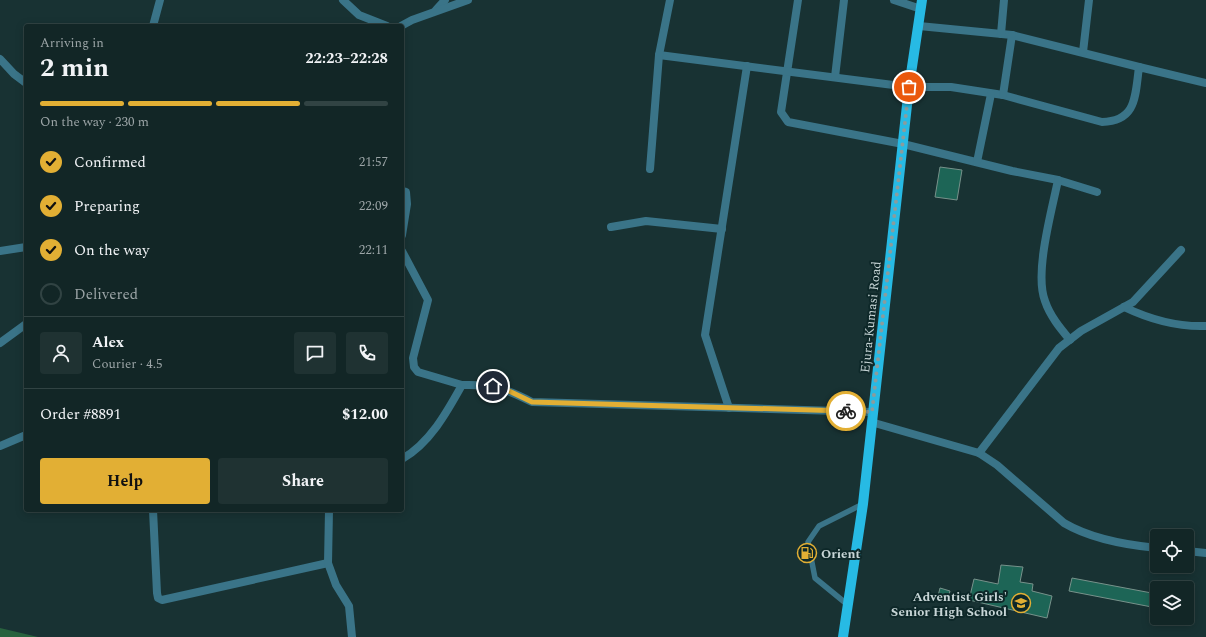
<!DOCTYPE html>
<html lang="en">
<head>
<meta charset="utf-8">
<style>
	:root { --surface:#122626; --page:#1f3232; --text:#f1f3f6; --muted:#9ca5a7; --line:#314343; --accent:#e2af34 }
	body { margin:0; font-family:Spectral,serif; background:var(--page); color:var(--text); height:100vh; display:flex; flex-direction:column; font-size:15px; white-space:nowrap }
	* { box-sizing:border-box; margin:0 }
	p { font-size:13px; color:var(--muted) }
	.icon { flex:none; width:22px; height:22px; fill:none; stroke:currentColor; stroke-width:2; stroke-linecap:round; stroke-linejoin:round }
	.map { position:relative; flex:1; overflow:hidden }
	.panel { position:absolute; left:24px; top:24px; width:380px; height:488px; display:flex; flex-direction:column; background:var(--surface); border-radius:4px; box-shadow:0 2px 10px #0003,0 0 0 1px var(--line) }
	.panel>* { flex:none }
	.fabs { position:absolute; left:1150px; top:529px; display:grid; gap:8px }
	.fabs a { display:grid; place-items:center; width:44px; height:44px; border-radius:4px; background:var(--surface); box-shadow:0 2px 10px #0003,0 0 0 1px var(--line); font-size:20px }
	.pin { position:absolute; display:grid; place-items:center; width:34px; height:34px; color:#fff; margin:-17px; border:2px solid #fff; border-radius:50%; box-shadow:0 1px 4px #0007 }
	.courier { position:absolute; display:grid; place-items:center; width:40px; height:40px; margin:-20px; border:3px solid #e2af34; border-radius:50%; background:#fff; color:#222; box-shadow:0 1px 5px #0007 }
	.summary em { font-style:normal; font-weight:700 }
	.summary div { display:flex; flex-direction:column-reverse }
	.summary { display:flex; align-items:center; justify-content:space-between; height:68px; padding:0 16px }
	h1 { font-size:26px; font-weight:700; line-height:30px }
	.bar { display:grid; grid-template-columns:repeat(4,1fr); gap:6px 4px; align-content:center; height:48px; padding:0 16px }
	.bar i { height:5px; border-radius:3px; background:var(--line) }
	.bar .selected { background:var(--accent) }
	.bar p { grid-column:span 4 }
	.line { display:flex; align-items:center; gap:10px; padding:0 16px; border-top:1px solid var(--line) }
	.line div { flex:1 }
	.round { display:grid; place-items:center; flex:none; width:42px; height:42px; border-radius:4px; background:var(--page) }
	ol { padding:0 16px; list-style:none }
	li { display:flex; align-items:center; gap:12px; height:44px }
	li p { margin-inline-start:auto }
	li .icon { padding:4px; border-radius:50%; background:var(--accent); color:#111; stroke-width:4 }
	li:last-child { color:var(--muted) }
	li i { width:22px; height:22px; border:2px solid var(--line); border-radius:50% }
	.button { display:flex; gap:8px; margin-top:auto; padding:8px 16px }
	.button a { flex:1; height:46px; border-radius:4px; background:var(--accent); color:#111; font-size:16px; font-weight:700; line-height:46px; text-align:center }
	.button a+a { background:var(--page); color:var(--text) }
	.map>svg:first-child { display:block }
	.green { fill:#28623e }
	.building { fill:#1d6556; stroke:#77928b }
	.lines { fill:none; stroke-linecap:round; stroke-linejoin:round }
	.lane { stroke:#3a7488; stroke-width:5.5 }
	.street { stroke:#3a7488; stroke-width:8 }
	.primary { stroke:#27bae4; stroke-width:10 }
	.done { stroke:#8a9c9d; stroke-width:4; stroke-dasharray:0 7.2 }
	.route { stroke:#e2af34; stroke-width:5 }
	.labels { text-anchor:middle; stroke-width:4; stroke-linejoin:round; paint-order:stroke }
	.street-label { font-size:13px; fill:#c7d5d6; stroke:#0e2829 }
	.poi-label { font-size:13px; font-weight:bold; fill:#c7d5d6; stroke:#0e2829; text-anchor:start }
</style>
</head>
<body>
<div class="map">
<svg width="1206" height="637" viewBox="0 0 1206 637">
	<rect width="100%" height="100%" fill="#183233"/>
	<!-- green -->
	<path class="green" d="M0 628 38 637H0Z"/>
	<!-- building -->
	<g class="building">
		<path d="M940 167 962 170 957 200 935 197Z"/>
		<path d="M1001 565 1023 567 1020 582 1033 584 1032 591 1052 596 1047 618 969 600 974 579 998 584Z"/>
		<path d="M1072 578 1157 594V608L1069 591Z"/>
		<path d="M940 588 950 591 947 602 937 600Z"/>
	</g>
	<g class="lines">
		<!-- lane -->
		<path class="lane" d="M848 605 815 578 808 542 819 526 863 504"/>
		<!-- street -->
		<g class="street">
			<path d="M343 0 359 15 387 26"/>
			<path d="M798 0 781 112 788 122 903 144 1012 171 1058 180 1097 192"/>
			<path d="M894 0 921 9"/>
			<path d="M436 10 445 0"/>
			<path d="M153 26 160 0"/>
			<path d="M401 26 412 20 468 0"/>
			<path d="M919 26 1012 35 1139 67"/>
			<path d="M1001 34 1004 0"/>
			<path d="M1083 52 1089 0"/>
			<path d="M659 55 909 87H951L1003 95 1102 122C1137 121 1135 96 1139 67L1206 83"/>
			<path d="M0 59 14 74 26 83"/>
			<path d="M835 77 844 0"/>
			<path d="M1003 95 1012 35"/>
			<path d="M977 162 991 94"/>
			<path d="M650 169 659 55 670 0"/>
			<path d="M1058 180C1052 210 1034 273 1045 301 1050 316 1060 328 1070 340"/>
			<path d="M402 191 406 192 407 204 402 235"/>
			<path d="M611 227 646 221 722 229"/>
			<path d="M0 251 26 247"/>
			<path d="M402 251 428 300 413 358 414 367 418 372 462 385"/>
			<path d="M1124 307C1149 319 1179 327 1206 326"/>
			<path d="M0 343 26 324"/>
			<path d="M729 408 705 335 747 66"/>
			<path d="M871 422 979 453 997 465 1064 523C1091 539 1126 545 1157 548"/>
			<path d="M0 446 26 435"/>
			<path d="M979 453 1059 348 1081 331 1133 302 1181 250"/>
			<path d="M402 459C430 443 447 412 462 385 493 384 504 388 532 402L872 412"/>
			<path d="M153 510 157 593 158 598 162 600 328 563"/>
			<path d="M329 510 328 563 336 585 349 606 352 637"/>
			<path d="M1187 551 1206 553"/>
		</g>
		<!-- primary -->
		<path class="primary" d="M843 637 863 504 909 87 922 0"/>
	</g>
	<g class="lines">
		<!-- done -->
		<path class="done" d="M846 411 872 412 909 87"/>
		<!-- route -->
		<path class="route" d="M493 386 503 388 532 402 846 411"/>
	</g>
	<!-- icons -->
	<defs>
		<symbol id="fuel-ring" viewBox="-11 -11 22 22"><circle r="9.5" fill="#0e2829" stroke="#e2af34" stroke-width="1.5"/><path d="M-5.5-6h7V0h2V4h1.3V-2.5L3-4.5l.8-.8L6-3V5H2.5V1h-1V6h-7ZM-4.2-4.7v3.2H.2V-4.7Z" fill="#e2af34"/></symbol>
		<symbol id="school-ring" viewBox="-11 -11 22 22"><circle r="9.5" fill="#0e2829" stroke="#e2af34" stroke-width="1.5"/><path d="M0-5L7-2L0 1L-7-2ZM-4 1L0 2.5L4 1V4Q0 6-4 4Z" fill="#e2af34"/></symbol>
	</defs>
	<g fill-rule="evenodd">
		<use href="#fuel-ring" x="796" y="542" width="22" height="22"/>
		<use href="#school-ring" x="1010" y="592" width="22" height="22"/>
	</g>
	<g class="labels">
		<!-- street labels -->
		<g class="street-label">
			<text transform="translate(870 317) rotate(-84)" y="5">Ejura-Kumasi Road</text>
		</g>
		<!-- poi labels -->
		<g class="poi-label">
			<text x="821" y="558">Orient</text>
			<text x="1007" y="601" text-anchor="end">Adventist Girls'<tspan x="1007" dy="15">Senior High School</tspan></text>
		</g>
	</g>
</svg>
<div class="fabs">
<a><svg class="icon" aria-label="locate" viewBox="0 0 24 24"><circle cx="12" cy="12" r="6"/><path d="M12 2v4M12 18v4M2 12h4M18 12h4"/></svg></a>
<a><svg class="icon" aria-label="layers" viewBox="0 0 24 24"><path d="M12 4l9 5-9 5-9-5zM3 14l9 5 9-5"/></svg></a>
</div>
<div class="pin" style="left:909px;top:87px;background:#ea580c"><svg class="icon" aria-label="bag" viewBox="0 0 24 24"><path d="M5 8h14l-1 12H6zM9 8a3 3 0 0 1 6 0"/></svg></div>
<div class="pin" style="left:493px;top:386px;background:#1f2937"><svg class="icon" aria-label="home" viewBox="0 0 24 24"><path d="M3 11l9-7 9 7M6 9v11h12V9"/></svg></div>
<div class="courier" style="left:846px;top:411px"><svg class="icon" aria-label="bike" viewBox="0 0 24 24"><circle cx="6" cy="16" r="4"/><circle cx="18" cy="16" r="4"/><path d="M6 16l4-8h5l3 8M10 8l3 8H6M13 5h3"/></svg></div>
<section class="panel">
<div class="summary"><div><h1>2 min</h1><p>Arriving in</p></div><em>22:23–22:28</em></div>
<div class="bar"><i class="selected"></i><i class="selected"></i><i class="selected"></i><i></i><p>On the way · 230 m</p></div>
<ol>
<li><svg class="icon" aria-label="check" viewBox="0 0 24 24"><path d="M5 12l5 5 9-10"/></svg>Confirmed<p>21:57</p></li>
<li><svg class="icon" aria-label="check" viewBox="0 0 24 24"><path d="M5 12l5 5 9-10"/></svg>Preparing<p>22:09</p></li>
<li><svg class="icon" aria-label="check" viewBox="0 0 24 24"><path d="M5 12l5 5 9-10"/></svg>On the way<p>22:11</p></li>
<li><i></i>Delivered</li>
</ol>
<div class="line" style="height:72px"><a class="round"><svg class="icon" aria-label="person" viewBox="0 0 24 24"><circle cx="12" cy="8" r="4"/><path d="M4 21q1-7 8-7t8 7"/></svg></a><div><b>Alex</b><p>Courier · 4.5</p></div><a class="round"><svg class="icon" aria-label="chat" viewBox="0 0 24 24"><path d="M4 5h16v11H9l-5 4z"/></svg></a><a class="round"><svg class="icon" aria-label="phone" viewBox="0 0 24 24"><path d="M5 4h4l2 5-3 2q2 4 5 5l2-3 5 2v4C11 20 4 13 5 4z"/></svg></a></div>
<div class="line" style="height:52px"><div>Order #8891</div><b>$12.00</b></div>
<div class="button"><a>Help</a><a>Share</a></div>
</section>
</div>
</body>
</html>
